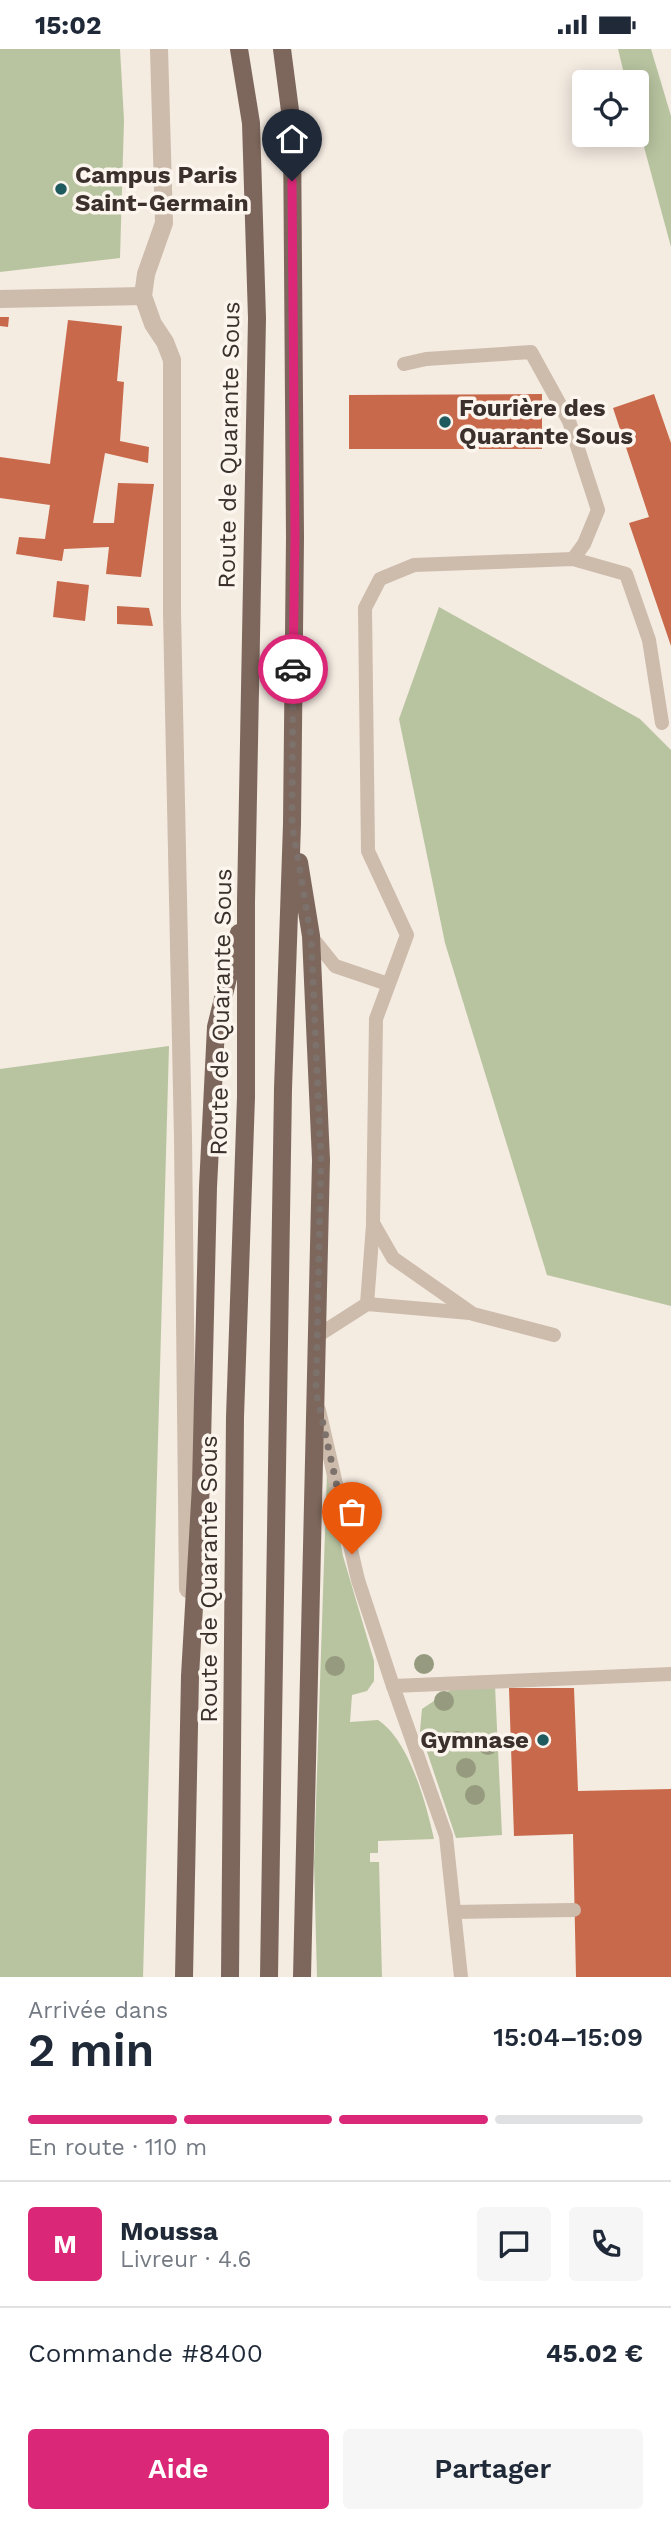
<!DOCTYPE html>
<html lang="fr">
<head>
<meta charset="utf-8">
<style>
	:root { --surface:#fff; --page:#f6f6f7; --text:#1f2937; --muted:#747a83; --line:#e0e1e3; --accent:#db2777 }
	body { margin:0; font-family:"Work Sans",sans-serif; background:var(--page); color:var(--text); height:100vh; display:flex; flex-direction:column; font-size:26px; white-space:nowrap }
	* { box-sizing:border-box; margin:0 }
	p { font-size:23px; color:var(--muted) }
	.icon { flex:none; width:38px; height:38px; fill:none; stroke:currentColor; stroke-width:2; stroke-linecap:round; stroke-linejoin:round }
	.map { position:relative; height:1928px; overflow:hidden }
	.details { display:flex; flex-direction:column; background:var(--surface); flex:1 }
	.details>* { flex:none }
	.controls { position:absolute; left:572px; top:21px; display:grid; gap:14px }
	.controls a { display:grid; place-items:center; width:77px; height:77px; border-radius:7px; background:var(--surface); box-shadow:0 4px 18px #0003; font-size:35px }
	.pin { position:absolute; display:grid; place-items:center; width:60px; height:60px; color:#fff; margin:-72px -30px; border-radius:50% 50% 50% 0; rotate:-45deg; box-shadow:0 0 7px #0007 }
	.pin .icon { rotate:45deg }
	.courier { position:absolute; display:grid; place-items:center; width:70px; height:70px; margin:-35px; border:5px solid #db2777; border-radius:50%; background:#fff; color:#222; box-shadow:0 2px 9px #0007 }
	.overview em { font-style:normal; font-weight:600 }
	.overview div { display:flex; flex-direction:column-reverse }
	.overview { display:flex; align-items:center; justify-content:space-between; height:119px; padding:0 28px }
	h1 { font-size:46px; font-weight:600; line-height:52px }
	.bar { display:grid; grid-template-columns:repeat(4,1fr); gap:10px 7px; align-content:center; height:84px; padding:0 28px }
	.bar i { height:9px; border-radius:5px; background:var(--line) }
	.bar .selected { background:var(--accent) }
	.bar p { grid-column:span 4 }
	.line { display:flex; align-items:center; gap:18px; padding:0 28px; border-top:2px solid var(--line) }
	.line div { flex:1 }
	.round { display:grid; place-items:center; flex:none; width:74px; height:74px; border-radius:7px; background:var(--page) }
	.cta { display:flex; gap:14px; margin-top:auto; padding:14px 28px }
	.cta a { flex:1; height:80px; border-radius:7px; background:var(--accent); color:#fff; font-size:28px; font-weight:600; line-height:80px; text-align:center }
	.cta a+a { background:var(--page); color:var(--text) }
	.status { display:flex; justify-content:space-between; align-items:center; height:49px; padding:0 35px; background:var(--surface); direction:ltr }
	.status svg { height:19px; fill:currentColor }
	.map>svg:first-child { display:block }
	.green { fill:#b8c4a0 }
	.building { fill:#c8694b }
	.lines { fill:none; stroke-linecap:round; stroke-linejoin:round }
	.lane { stroke:#cdbbac; stroke-width:14 }
	.street { stroke:#cdbbac; stroke-width:18 }
	.primary { stroke:#7d675c; stroke-width:18 }
	.tree { fill:#969b7f }
	.done { stroke:#7c716b; stroke-width:7; stroke-dasharray:0 12.6 }
	.route { stroke:#db2777; stroke-width:9 }
	.poi-dot { fill:#1f5a5e; stroke:#fbf5ee; stroke-width:2.5 }
	.labels { text-anchor:middle; stroke-width:7; stroke-linejoin:round; paint-order:stroke }
	.poi-label { font-size:24px; font-weight:bold; fill:#3b302b; stroke:#fbf5ee; text-anchor:start }
	.street-label { font-size:24px; fill:#3b302b; stroke:#fbf5ee }
</style>
</head>
<body>
<div class="status"><b>15:02</b><svg viewBox="0 0 49 12"><path d="M0 12V9h3v3zM5 12V6h3v6zM10 12V3h3v9zM15 12V0h3v12zM26 1h20v11H26zM47 4h2v5h-2z"/></svg></div>
<div class="map">
<svg width="671" height="1928" viewBox="0 0 671 1928">
	<rect width="100%" height="100%" fill="#f4ebe1"/>
	<!-- green -->
	<g class="green">
		<path d="M0 0H120L124 71 120 209 0 223Z"/>
		<path d="M618 0H651L671 67V198L637 72V33H626Z"/>
		<path d="M439 558 640 670 671 701V1257L547 1226 445 894 399 670Z"/>
		<path d="M169 997 143 1928H0V1020Z"/>
		<path d="M327 1423 343 1507 374 1612V1632L367 1642 352 1646 350 1673 378 1671C409 1691 426 1754 434 1790L378 1792V1804H370V1813H379L382 1928H317L314 1814Z"/>
		<path d="M456 1637H495L502 1786 456 1789 420 1682 422 1660Z"/>
	</g>
	<!-- building -->
	<g class="building">
		<path d="M0 268H9L8 278 0 277Z"/>
		<path d="M68 271 122 277 117 332 124 333 120 392 149 398 148 414 105 404 93 474H114L118 434 154 435 141 528 106 525 109 498 64 500 62 512 16 505 19 488 45 490 50 456 0 449V408L50 415Z"/>
		<path d="M542 345V400H349V346Z"/>
		<path d="M654 345 671 394V597L629 474 649 468 613 359Z"/>
		<path d="M57 532 89 536 85 572 53 568Z"/>
		<path d="M117 557 149 559 153 577 117 575Z"/>
		<path d="M509 1639H574L578 1742 671 1740V1928H576L573 1785 514 1787Z"/>
	</g>
	<g class="lines">
		<!-- lane -->
		<g class="lane">
			<path d="M404 315 426 310 531 303 569 372 598 461 584 495 573 510"/>
			<path d="M311 887 335 917 388 935"/>
			<path d="M367 1255 470 1264"/>
			<path d="M554 1286 473 1265 393 1209 373 1174 376 970 407 886 368 802 365 559 380 530 414 516 573 510 626 525 649 591 662 674"/>
			<path d="M317 1287 367 1255 373 1176"/>
			<path d="M319 1361 358 1531 393 1637"/>
			<path d="M455 1863 574 1861"/>
			<path d="M461 1928 446 1787 393 1637 671 1625"/>
		</g>
		<!-- street -->
		<g class="street">
			<path d="M159 0 164 174 146 225 143 247 153 275 165 293 172 311V564L183 1088 188 1540"/>
			<path d="M0 250 143 247"/>
		</g>
		<!-- primary -->
		<g class="primary">
			<path d="M299 813 311 887 321 1111 302 1928"/>
			<path d="M184 1928 190 1627 201 1436 208 1138 216 978 239 884"/>
			<path d="M230 1928 235 1368 246 1048V853L257 269 251 74 239 0"/>
			<path d="M269 1928 283 1040 292 775 295 489 292 77 282 0"/>
		</g>
	</g>
	<!-- trees -->
	<g class="tree">
		<circle cx="424" cy="1615" r="10"/>
		<circle cx="335" cy="1617" r="10"/>
		<circle cx="444" cy="1652" r="10"/>
		<circle cx="457" cy="1692" r="10"/>
		<circle cx="488" cy="1696" r="10"/>
		<circle cx="466" cy="1719" r="10"/>
		<circle cx="475" cy="1746" r="10"/>
	</g>
	<g class="lines">
		<!-- done -->
		<path class="done" d="M293 620 292 775 311 887 321 1111 316 1343 352 1505"/>
		<!-- route -->
		<path class="route" d="M292 132 295 489 293 620"/>
	</g>
	<!-- markers -->
	<g class="poi-dot">
		<circle cx="61" cy="140" r="7"/>
		<circle cx="445" cy="373" r="7"/>
		<circle cx="543" cy="1691" r="7"/>
	</g>
	<g class="labels">
		<!-- poi labels -->
		<g class="poi-label">
			<text x="75" y="134">Campus Paris<tspan x="75" dy="28">Saint-Germain</tspan></text>
			<text x="459" y="367">Fourière des<tspan x="459" dy="28">Quarante Sous</tspan></text>
			<text x="529" y="1699" text-anchor="end">Gymnase</text>
		</g>
		<!-- street labels -->
		<g class="street-label">
			<text transform="translate(229 396) rotate(-89)" y="8">Route de Quarante Sous</text>
			<text transform="translate(221 963) rotate(-89)" y="8">Route de Quarante Sous</text>
			<text transform="translate(209 1530) rotate(-90)" y="8">Route de Quarante Sous</text>
		</g>
	</g>
</svg>
<div class="controls">
<a><svg class="icon" aria-label="locate" viewBox="0 0 24 24"><circle cx="12" cy="12" r="6"/><path d="M12 2v4M12 18v4M2 12h4M18 12h4"/></svg></a>
</div>
<div class="pin" style="left:352px;top:1505px;background:#ea580c"><svg class="icon" aria-label="bag" viewBox="0 0 24 24"><path d="M5 8h14l-1 12H6zM9 8a3 3 0 0 1 6 0"/></svg></div>
<div class="pin" style="left:292px;top:132px;background:#1f2937"><svg class="icon" aria-label="home" viewBox="0 0 24 24"><path d="M3 11l9-7 9 7M6 9v11h12V9"/></svg></div>
<div class="courier" style="left:293px;top:620px"><svg class="icon" aria-label="car" viewBox="0 0 24 24"><path d="M5 17H2v-5l4-1 3-4h7l3 4 3 1v5h-3M9 17h6M6 11h13"/><circle cx="7" cy="17" r="2"/><circle cx="17" cy="17" r="2"/></svg></div>
</div>
<section class="details">
<div class="overview"><div><h1>2 min</h1><p>Arrivée dans</p></div><em>15:04–15:09</em></div>
<div class="bar"><i class="selected"></i><i class="selected"></i><i class="selected"></i><i></i><p>En route · 110 m</p></div>
<div class="line" style="height:126px"><b class="round" style="background:var(--accent);color:#fff">M</b><div><b>Moussa</b><p>Livreur · 4.6</p></div><a class="round"><svg class="icon" aria-label="chat" viewBox="0 0 24 24"><path d="M4 5h16v11H9l-5 4z"/></svg></a><a class="round"><svg class="icon" aria-label="phone" viewBox="0 0 24 24"><path d="M5 4h4l2 5-3 2q2 4 5 5l2-3 5 2v4C11 20 4 13 5 4z"/></svg></a></div>
<div class="line" style="height:91px"><div>Commande #8400</div><b>45.02 €</b></div>
<div class="cta"><a>Aide</a><a>Partager</a></div>
</section>
</body>
</html>
